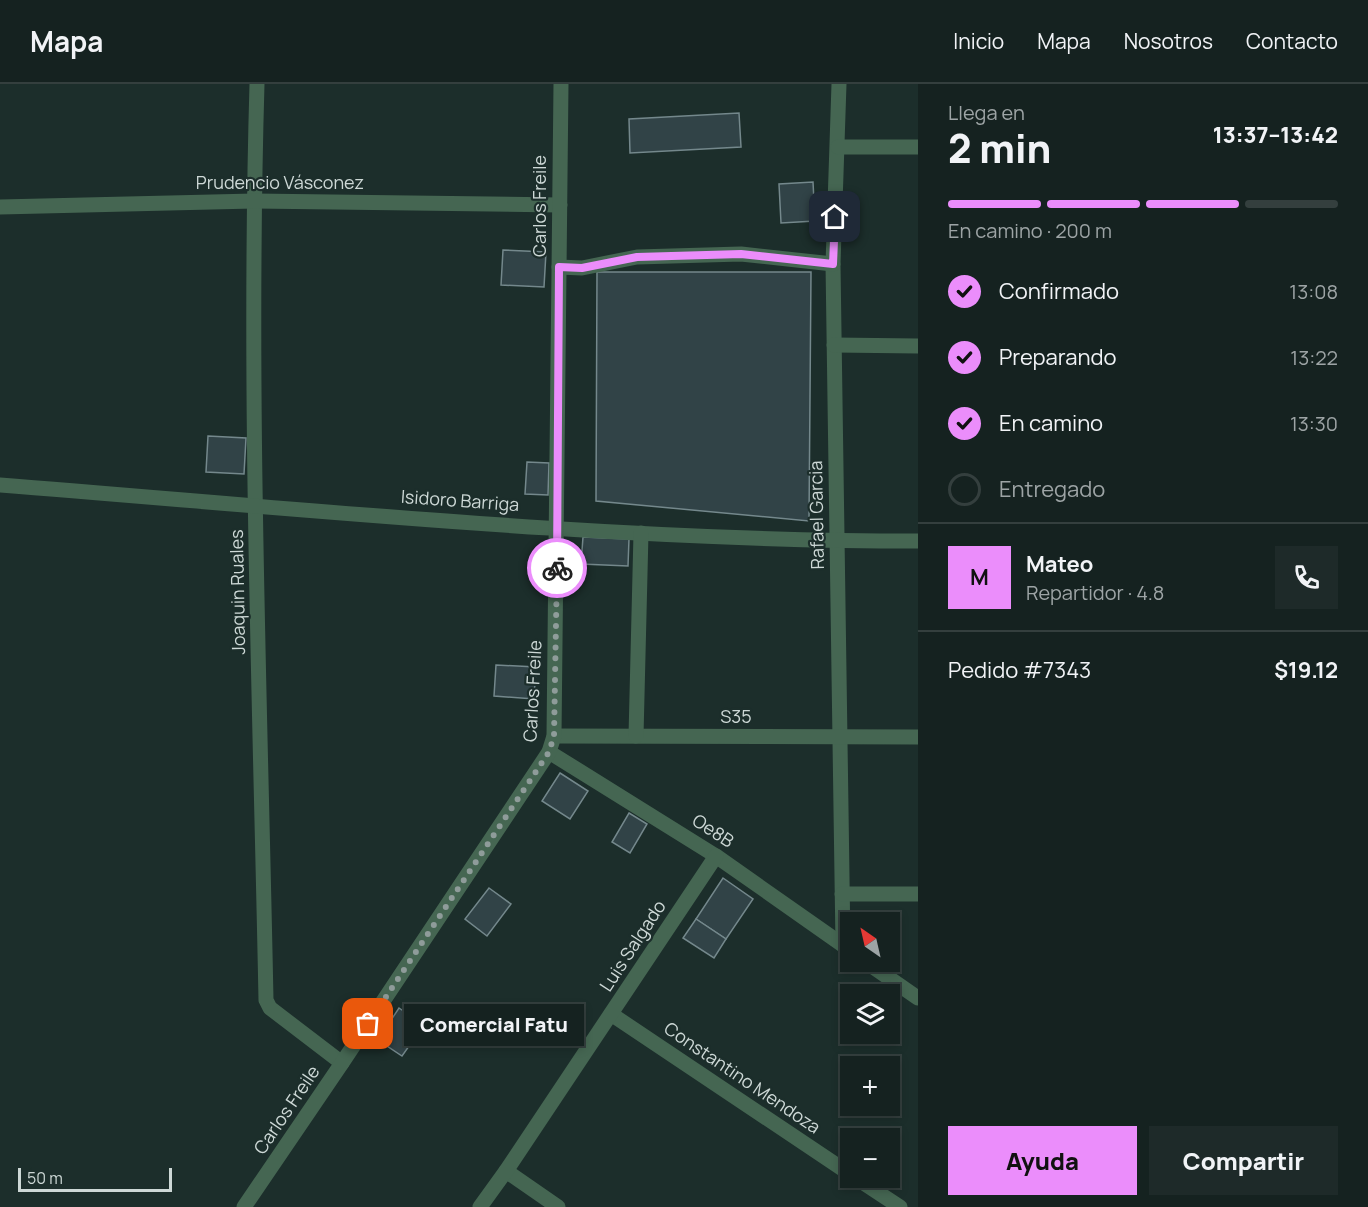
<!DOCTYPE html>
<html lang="es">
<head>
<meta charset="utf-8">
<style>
	:root { --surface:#152220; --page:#1e2a29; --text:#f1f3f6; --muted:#9da4a5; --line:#343f3e; --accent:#eb8dfb }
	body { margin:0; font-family:Manrope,sans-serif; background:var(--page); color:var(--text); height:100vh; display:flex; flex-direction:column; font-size:22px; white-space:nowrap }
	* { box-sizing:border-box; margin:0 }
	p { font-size:20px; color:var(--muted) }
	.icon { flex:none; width:33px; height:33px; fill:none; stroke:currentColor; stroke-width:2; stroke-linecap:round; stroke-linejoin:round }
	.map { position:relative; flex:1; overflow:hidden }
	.drawer { display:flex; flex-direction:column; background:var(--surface); width:450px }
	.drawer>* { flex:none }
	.needle { width:39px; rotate:326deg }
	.tools { position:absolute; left:840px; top:828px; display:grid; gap:12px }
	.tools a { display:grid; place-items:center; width:60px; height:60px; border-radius:0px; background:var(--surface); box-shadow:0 3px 9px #0003,0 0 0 2px var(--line); font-size:30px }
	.scale { position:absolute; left:18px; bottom:15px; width:154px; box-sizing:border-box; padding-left:6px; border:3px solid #cdd8d6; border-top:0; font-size:16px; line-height:21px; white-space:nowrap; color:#cdd8d6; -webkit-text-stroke:4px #1c2e2b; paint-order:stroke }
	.pin { position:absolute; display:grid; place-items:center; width:51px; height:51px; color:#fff; margin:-26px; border-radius:12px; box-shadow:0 3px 9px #0006 }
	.courier { position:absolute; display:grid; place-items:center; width:60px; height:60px; margin:-30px; border:4px solid #eb8dfb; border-radius:50%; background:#fff; color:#222; box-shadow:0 2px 8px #0007 }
	.bubble { position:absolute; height:42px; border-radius:0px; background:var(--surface); box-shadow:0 3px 9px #0003,0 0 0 2px var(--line); font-size:20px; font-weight:800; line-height:42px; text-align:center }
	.summary em { font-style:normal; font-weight:800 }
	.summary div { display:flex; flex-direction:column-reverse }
	.summary { display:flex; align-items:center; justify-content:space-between; height:102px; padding:0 30px }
	h1 { font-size:39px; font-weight:800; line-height:45px }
	.bar { display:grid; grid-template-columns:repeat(4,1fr); gap:9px 6px; align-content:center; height:72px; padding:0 30px }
	.bar i { height:8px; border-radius:4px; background:var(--line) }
	.bar .current { background:var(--accent) }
	.bar p { grid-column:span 4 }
	.line { display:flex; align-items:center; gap:15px; padding:0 30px; border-top:2px solid var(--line) }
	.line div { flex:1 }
	.round { display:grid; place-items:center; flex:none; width:63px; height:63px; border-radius:0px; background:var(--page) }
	ol { padding:0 30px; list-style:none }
	li { display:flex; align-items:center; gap:18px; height:66px }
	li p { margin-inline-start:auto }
	li .icon { padding:6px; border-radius:50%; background:var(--accent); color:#111; stroke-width:4 }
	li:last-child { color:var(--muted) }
	li i { width:33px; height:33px; border:3px solid var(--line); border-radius:50% }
	.action { display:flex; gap:12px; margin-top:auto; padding:12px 30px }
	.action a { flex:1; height:69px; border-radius:0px; background:var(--accent); color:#111; font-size:24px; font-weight:800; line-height:69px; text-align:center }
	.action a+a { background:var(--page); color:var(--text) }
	header { display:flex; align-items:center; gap:36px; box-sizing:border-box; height:84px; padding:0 30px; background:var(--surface); border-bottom:2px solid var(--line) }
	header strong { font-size:28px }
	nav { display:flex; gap:33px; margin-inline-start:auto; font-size:21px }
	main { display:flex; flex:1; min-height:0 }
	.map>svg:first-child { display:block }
	.building { fill:#314347; stroke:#74888c; stroke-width:1.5 }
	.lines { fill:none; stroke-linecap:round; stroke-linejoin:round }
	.minor { stroke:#456652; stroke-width:15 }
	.done { stroke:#8f9c9a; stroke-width:6; stroke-dasharray:0 10.8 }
	.route { stroke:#eb8dfb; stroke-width:8 }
	.labels { text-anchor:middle; stroke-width:4.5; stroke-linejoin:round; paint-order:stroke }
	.street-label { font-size:18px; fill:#cdd8d6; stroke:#1c2e2b }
</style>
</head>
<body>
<header>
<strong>Mapa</strong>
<nav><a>Inicio</a><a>Mapa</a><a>Nosotros</a><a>Contacto</a></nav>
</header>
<main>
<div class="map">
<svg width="918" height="1123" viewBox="0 0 918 1123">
	<rect width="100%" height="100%" fill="#1c2e2b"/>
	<!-- building -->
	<g class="building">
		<path d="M739 29 741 63 630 69 629 35Z"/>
		<path d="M813 98 815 137 781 139 779 100Z"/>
		<path d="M503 166 546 168 544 203 501 201Z"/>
		<path d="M597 188H811L809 437 596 417Z"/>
		<path d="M208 352 246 354 244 390 206 388Z"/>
		<path d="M527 378 549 379 548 411 525 410Z"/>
		<path d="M583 453 629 455 628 482 581 480Z"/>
		<path d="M496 581 536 583 534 615 494 612Z"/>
		<path d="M560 689 588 707 570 735 542 717Z"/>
		<path d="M629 729 647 740 630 769 612 758Z"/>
		<path d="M723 794 753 815 726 855 696 835Z"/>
		<path d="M489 804 511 820 487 852 465 835Z"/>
		<path d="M696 835 726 855 714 874 683 854Z"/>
		<path d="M399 924 424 941 402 972 378 956Z"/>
	</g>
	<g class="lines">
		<!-- minor -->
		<g class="minor">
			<path d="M257 0C248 305 260 611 266 916L270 924 342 979"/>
			<path d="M839 0 833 180 843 861"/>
			<path d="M838 63H918"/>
			<path d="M0 123 254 117 560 121"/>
			<path d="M559 183 582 184 637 173 741 170 833 180"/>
			<path d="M834 261 918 262"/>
			<path d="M0 401C305 425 612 457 918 457"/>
			<path d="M554 652 918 653"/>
			<path d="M636 652 641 449"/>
			<path d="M549 668 716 772 847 864"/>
			<path d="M842 810H918"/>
			<path d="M866 878 918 914"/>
			<path d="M611 930 850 1090"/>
			<path d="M506 1087 558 1123"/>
			<path d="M856 1094 900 1123"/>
			<path d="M244 1123 342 979 549 668 554 652 561 0"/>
			<path d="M480 1123 506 1087 716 772"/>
		</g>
	</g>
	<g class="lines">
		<!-- done -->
		<path class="done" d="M368 940 549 668 554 652 557 484"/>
		<!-- route -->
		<path class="route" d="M557 484 559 183 582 184 637 173 741 170 833 180 835 133"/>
	</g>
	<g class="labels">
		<!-- street labels -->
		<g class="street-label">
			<text x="280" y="105">Prudencio Vásconez</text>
			<text transform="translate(540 122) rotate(-90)" y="6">Carlos Freile</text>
			<text transform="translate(460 417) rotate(4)" y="6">Isidoro Barriga</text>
			<text transform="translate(817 431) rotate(-91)" y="6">Rafael Garcia</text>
			<text transform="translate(238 508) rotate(-91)" y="6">Joaquin Ruales</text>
			<text transform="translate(533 607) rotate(-87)" y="6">Carlos Freile</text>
			<text x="736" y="639">S35</text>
			<text transform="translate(713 747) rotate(33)" y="6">Oe8B</text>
			<text transform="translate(633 862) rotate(-57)" y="6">Luis Salgado</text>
			<text transform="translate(742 994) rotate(34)" y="6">Constantino Mendoza</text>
			<text transform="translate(287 1026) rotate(-56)" y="6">Carlos Freile</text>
		</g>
	</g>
</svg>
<div class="tools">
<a><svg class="needle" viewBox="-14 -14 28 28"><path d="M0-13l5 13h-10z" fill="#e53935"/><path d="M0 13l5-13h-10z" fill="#9da4a5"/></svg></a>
<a><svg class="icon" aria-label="layers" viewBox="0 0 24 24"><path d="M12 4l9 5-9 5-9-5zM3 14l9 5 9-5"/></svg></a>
<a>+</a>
<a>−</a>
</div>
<div class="scale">50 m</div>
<div class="pin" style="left:368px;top:940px;background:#ea580c"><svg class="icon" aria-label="bag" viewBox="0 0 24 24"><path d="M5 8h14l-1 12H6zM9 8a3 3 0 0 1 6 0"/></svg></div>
<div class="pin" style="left:835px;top:133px;background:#1f2937"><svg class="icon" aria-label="home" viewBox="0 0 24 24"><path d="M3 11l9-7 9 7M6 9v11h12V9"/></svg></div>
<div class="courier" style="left:557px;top:484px"><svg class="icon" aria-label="bike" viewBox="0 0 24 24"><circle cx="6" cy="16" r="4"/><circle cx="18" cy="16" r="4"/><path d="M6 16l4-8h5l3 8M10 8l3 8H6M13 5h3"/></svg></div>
<div class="bubble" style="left:404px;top:920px;width:180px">Comercial Fatu</div>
</div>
<section class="drawer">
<div class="summary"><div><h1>2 min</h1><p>Llega en</p></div><em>13:37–13:42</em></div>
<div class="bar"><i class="current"></i><i class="current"></i><i class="current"></i><i></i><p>En camino · 200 m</p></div>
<ol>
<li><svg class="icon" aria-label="check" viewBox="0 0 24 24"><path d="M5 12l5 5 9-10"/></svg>Confirmado<p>13:08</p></li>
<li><svg class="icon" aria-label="check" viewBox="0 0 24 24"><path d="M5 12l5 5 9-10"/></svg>Preparando<p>13:22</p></li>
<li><svg class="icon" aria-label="check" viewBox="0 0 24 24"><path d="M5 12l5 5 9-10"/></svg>En camino<p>13:30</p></li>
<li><i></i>Entregado</li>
</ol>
<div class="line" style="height:108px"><b class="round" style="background:var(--accent);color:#111">M</b><div><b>Mateo</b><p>Repartidor · 4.8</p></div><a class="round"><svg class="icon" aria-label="phone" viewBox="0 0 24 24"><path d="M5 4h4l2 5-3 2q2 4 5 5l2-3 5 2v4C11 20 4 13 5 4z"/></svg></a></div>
<div class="line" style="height:78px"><div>Pedido #7343</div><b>$19.12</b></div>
<div class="action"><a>Ayuda</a><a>Compartir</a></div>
</section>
</main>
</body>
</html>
